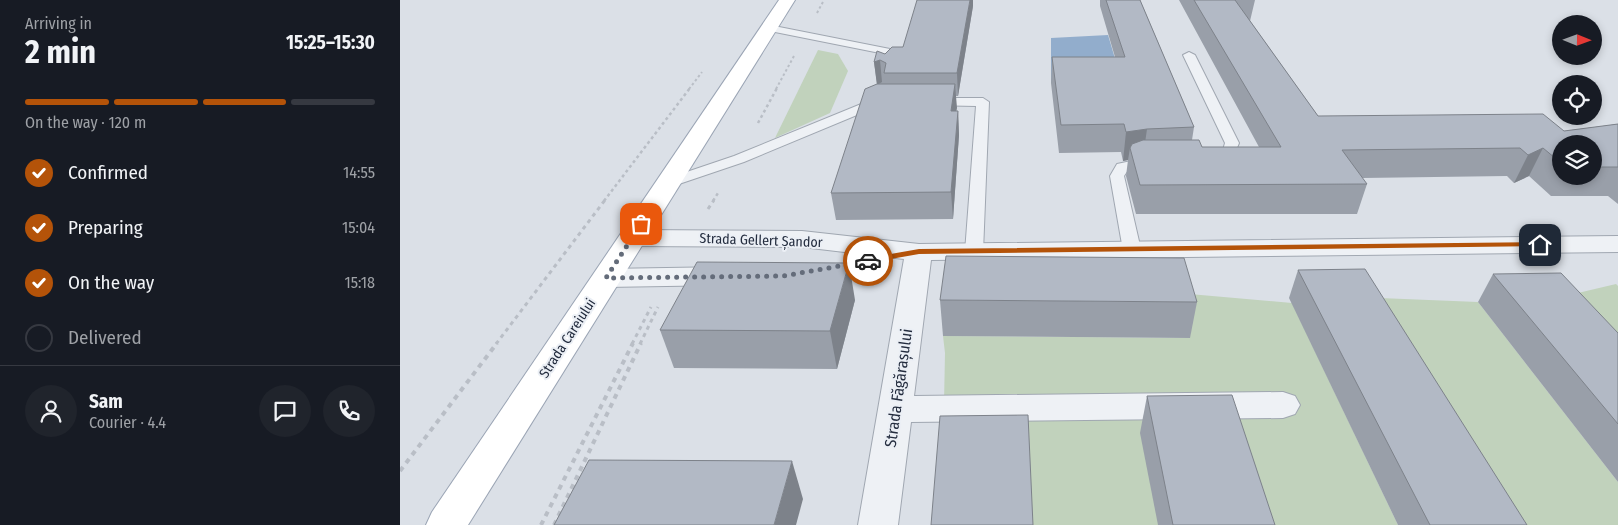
<!DOCTYPE html>
<html lang="en">
<head>
<meta charset="utf-8">
<style>
	:root { --surface:#171b24; --page:#20242c; --text:#f1f3f6; --muted:#9ea1a6; --line:#363941; --accent:#b45309 }
	body { margin:0; font-family:"Fira Sans Condensed",sans-serif; background:var(--page); color:var(--text); height:100vh; display:flex; flex-direction:column; font-size:19px; white-space:nowrap }
	* { box-sizing:border-box; margin:0 }
	p { font-size:16px; color:var(--muted) }
	.icon { flex:none; width:28px; height:28px; fill:none; stroke:currentColor; stroke-width:2; stroke-linecap:round; stroke-linejoin:round }
	.map { position:relative; flex:1; overflow:hidden }
	.side { display:flex; flex-direction:column; background:var(--surface); width:400px }
	.side>* { flex:none }
	.needle { width:32px; rotate:91deg }
	.buttons { position:absolute; left:1152px; top:15px; display:grid; gap:10px }
	.buttons a { display:grid; place-items:center; width:50px; height:50px; border-radius:50%; background:var(--surface); box-shadow:0 2px 8px #0003; font-size:25px }
	.pin { position:absolute; display:grid; place-items:center; width:42px; height:42px; color:#fff; margin:-21px; border-radius:10px; box-shadow:0 2px 8px #0006 }
	.courier { position:absolute; display:grid; place-items:center; width:50px; height:50px; margin:-25px; border:4px solid #b45309; border-radius:50%; background:#fff; color:#222; box-shadow:0 1px 6px #0007 }
	.headline em { font-style:normal; font-weight:700 }
	.headline div { display:flex; flex-direction:column-reverse }
	.headline { display:flex; align-items:center; justify-content:space-between; height:85px; padding:0 25px }
	h1 { font-size:32px; font-weight:700; line-height:38px }
	.bar { display:grid; grid-template-columns:repeat(4,1fr); gap:8px 5px; align-content:center; height:60px; padding:0 25px }
	.bar i { height:6px; border-radius:4px; background:var(--line) }
	.bar .on { background:var(--accent) }
	.bar p { grid-column:span 4 }
	.line { display:flex; align-items:center; gap:12px; padding:0 25px; border-top:1px solid var(--line) }
	.line div { flex:1 }
	.round { display:grid; place-items:center; flex:none; width:52px; height:52px; border-radius:26px; background:var(--page) }
	ol { padding:0 25px; list-style:none }
	li { display:flex; align-items:center; gap:15px; height:55px }
	li p { margin-inline-start:auto }
	li .icon { padding:5px; border-radius:50%; background:var(--accent); color:#fff; stroke-width:4 }
	li:last-child { color:var(--muted) }
	li i { width:28px; height:28px; border:2px solid var(--line); border-radius:50% }
	main { display:flex; flex:1; min-height:0 }
	.map>svg:first-child { display:block }
	.green { fill:#c1d2bc }
	.water { fill:#92adcc }
	.lines { fill:none; stroke-linecap:round; stroke-linejoin:round }
	.service-casing { stroke:#a0a7b1; stroke-width:2 }
	.minor-casing { stroke:#a0a7b1; stroke-width:2 }
	.primary-casing { stroke:#9aa4b4; stroke-width:2 }
	.path-far3 { stroke:#b9bec6; stroke-width:2; stroke-dasharray:2.5 2.5; stroke-linecap:butt }
	.path-far2 { stroke:#b9bec6; stroke-width:2.5; stroke-dasharray:3 3; stroke-linecap:butt }
	.path-far1 { stroke:#b9bec6; stroke-width:3; stroke-dasharray:4 4; stroke-linecap:butt }
	.path { stroke:#b9bec6; stroke-width:4; stroke-dasharray:5 5; stroke-linecap:butt }
	.service { fill:#eef1f5; fill-rule:evenodd }
	.minor { fill:#eef1f5; fill-rule:evenodd }
	.primary { fill:#fff; fill-rule:evenodd }
	.wall { fill:#999fa9; fill-rule:evenodd }
	.shaded-wall { fill:#7d828a }
	.building { fill:#b2b9c5; stroke:#7d828a }
	.route { fill:#b45309 }
	.done { stroke:#646c7a; stroke-width:5; stroke-dasharray:0 9 }
	.labels { text-anchor:middle; stroke-width:4; stroke-linejoin:round; paint-order:stroke }
	.street-label { font-size:14px; fill:#242d3f; stroke:#ebeff5 }
	.near-street-label { font-size:16px; fill:#242d3f; stroke:#ebeff5 }
</style>
</head>
<body>
<main>
<section class="side">
<div class="headline"><div><h1>2 min</h1><p>Arriving in</p></div><em>15:25–15:30</em></div>
<div class="bar"><i class="on"></i><i class="on"></i><i class="on"></i><i></i><p>On the way · 120 m</p></div>
<ol>
<li><svg class="icon" aria-label="check" viewBox="0 0 24 24"><path d="M5 12l5 5 9-10"/></svg>Confirmed<p>14:55</p></li>
<li><svg class="icon" aria-label="check" viewBox="0 0 24 24"><path d="M5 12l5 5 9-10"/></svg>Preparing<p>15:04</p></li>
<li><svg class="icon" aria-label="check" viewBox="0 0 24 24"><path d="M5 12l5 5 9-10"/></svg>On the way<p>15:18</p></li>
<li><i></i>Delivered</li>
</ol>
<div class="line" style="height:90px"><a class="round"><svg class="icon" aria-label="person" viewBox="0 0 24 24"><circle cx="12" cy="8" r="4"/><path d="M4 21q1-7 8-7t8 7"/></svg></a><div><b>Sam</b><p>Courier · 4.4</p></div><a class="round"><svg class="icon" aria-label="chat" viewBox="0 0 24 24"><path d="M4 5h16v11H9l-5 4z"/></svg></a><a class="round"><svg class="icon" aria-label="phone" viewBox="0 0 24 24"><path d="M5 4h4l2 5-3 2q2 4 5 5l2-3 5 2v4C11 20 4 13 5 4z"/></svg></a></div>
</section>
<div class="map">
<svg width="1218" height="525" viewBox="0 0 1218 525">
	<rect width="100%" height="100%" fill="#dbe0e7"/>
	<!-- green -->
	<g class="green">
		<path d="M418 50 438 54 448 71 430 113 375 138Z"/>
		<path d="M1216 284 1218 286V385L1144 301Z"/>
		<path d="M778 293 892 303 998 525H630L543 453 545 353 543 336 790 338Z"/>
		<path d="M955 297 1078 302 1218 482V525H1088Z"/>
	</g>
	<!-- water -->
	<path class="water" d="M708 35 722 82 651 83V38Z"/>
	<g class="lines">
		<defs>
			<g id="service">
				<path d="M369 25 495 50 497 52 492 70 486 74 480 70 485 54 365 30 364 28 365 26Z"/>
				<path d="M789 52 795 55 839 143 834 155 819 163H809L807 160 823 150 825 143 783 55Z"/>
				<path d="M478 93 484 97 481 105 344 162 273 186H263L260 183 263 180 334 156 471 100 474 94Z"/>
				<path d="M532 98H583L589 102 583 252 580 256 574 257 568 256 565 252 576 106 528 105 526 102 528 99Z"/>
				<path d="M750 157 755 158 757 161 755 164 728 170 724 176 741 250 738 254 732 255 726 254 723 250 710 176 717 164Z"/>
			</g>
			<g id="minor">
				<path d="M232 230 402 231 519 244 1218 236V252L531 260 514 396 883 392 895 396 900 405 895 414 883 418 511 422 498 525H458L504 259 402 247 232 246 223 244 219 238 223 232Z"/>
				<path d="M327 267 337 270 341 276 337 282 327 285 206 287 196 284 192 278 196 272 206 269Z"/>
			</g>
			<path id="primary" d="M379 0H395L68 525H26L32 512Z"/>
		</defs>
		<!-- service casing -->
		<use href="#service" class="service-casing"/>
		<!-- minor casing -->
		<use href="#minor" class="minor-casing"/>
		<!-- primary casing -->
		<use href="#primary" class="primary-casing"/>
		<!-- path-far3 -->
		<g class="path-far3">
			<path d="M417 13 424 0"/>
			<path d="M289 89 302 72"/>
			<path d="M376 89 394 56"/>
		</g>
		<!-- path-far2 -->
		<g class="path-far2">
			<path d="M358 123 377 88"/>
			<path d="M204 201 290 88"/>
			<path d="M313 201 318 193"/>
		</g>
		<!-- path-far1 -->
		<g class="path-far1">
			<path d="M308 209 314 200"/>
			<path d="M96 344 205 200"/>
			<path d="M232 344 251 307"/>
			<path d="M240 344 258 307"/>
		</g>
		<!-- path -->
		<g class="path">
			<path d="M0 471 97 343"/>
			<path d="M141 525 233 343"/>
			<path d="M154 525 241 343"/>
		</g>
		<!-- service -->
		<use href="#service" class="service"/>
		<!-- minor -->
		<use href="#minor" class="minor"/>
		<!-- primary -->
		<use href="#primary" class="primary"/>
	</g>
	<!-- wall -->
	<g class="wall">
		<path d="M700 0H740L794 127 792 140 802 147H859L779 0H855L850 21 918 116 1164 131 1218 124V204L1208 196H1151L1129 176 1114 183 1107 176 962 178 967 184 957 214H736L726 176 728 160 723 161 721 152 659 153 651 83 652 57H715L700 6ZM1161 144H1194V176H1161Z"/>
		<path d="M573 6 558 96H556V111H558L559 135 553 219 436 220 431 193 477 84 474 62 503 47Z"/>
		<path d="M898 270 1127 525H998L889 298Z"/>
		<path d="M1093 274 1218 333V482L1078 302Z"/>
		<path d="M455 300 437 369 274 368 260 330Z"/>
		<path d="M540 300 797 302 790 338 543 336Z"/>
		<path d="M747 396 875 525H758L740 433Z"/>
	</g>
	<!-- shaded-wall -->
	<g class="shaded-wall">
		<path d="M570 0H573V6L558 96 557 73Z"/>
		<path d="M480 60 482 82 477 85 474 62Z"/>
		<path d="M555 84 557 108 552 135 551 111Z"/>
		<path d="M558 111 559 135 553 219 551 192Z"/>
		<path d="M747 129 743 157 730 148 728 160 723 161 726 132Z"/>
		<path d="M1143 148 1129 176 1114 183 1128 155Z"/>
		<path d="M449 263 455 300 437 369 430 331Z"/>
		<path d="M392 461 403 499 396 525H374Z"/>
	</g>
	<!-- building -->
	<g class="building">
		<path d="M517 0H570L557 73H484L486 63 480 60 474 62 477 51 485 54 492 47H503Z"/>
		<path d="M706 0H740L794 127 747 129 726 132 724 124 661 125 652 57H725Z"/>
		<path d="M794 0H835L918 116 1143 114 1164 131 1218 124V167H1194V144H1161V163L1143 148 1128 155 1120 148 942 150 967 184 740 185 730 148 732 144 743 140H799L802 147H881Z"/>
		<path d="M477 84H555L551 111H558L551 192 431 193 465 89Z"/>
		<path d="M546 256 784 258 797 302 540 300Z"/>
		<path d="M297 262 449 263 430 331 260 330Z"/>
		<path d="M965 269 1127 525H1030L898 270Z"/>
		<path d="M1161 273 1218 333V424L1093 274Z"/>
		<path d="M832 395 875 525H773L747 396Z"/>
		<path d="M628 415 633 525H531L540 416Z"/>
		<path d="M189 460 392 461 374 525H154Z"/>
	</g>
	<!-- route -->
	<path class="route" d="M1140 242 1144 245 1143 246 519 254 468 263 464 261 468 258 519 249Z"/>
	<g class="lines">
		<!-- done -->
		<path class="done" d="M241 224 206 278 383 276 468 261"/>
	</g>
	<g class="labels">
		<!-- street labels -->
		<g class="street-label">
			<text transform="translate(361 240) rotate(2)" y="5">Strada Gellert Șandor</text>
			<text transform="translate(167 338) rotate(-57)" y="5">Strada Careiului</text>
		</g>
		<!-- near-street labels -->
		<g class="near-street-label">
			<text transform="translate(498 388) rotate(-82)" y="6">Strada Făgărașului</text>
		</g>
	</g>
</svg>
<div class="buttons">
<a><svg class="needle" viewBox="-14 -14 28 28"><path d="M0-13l5 13h-10z" fill="#e53935"/><path d="M0 13l5-13h-10z" fill="#9ea1a6"/></svg></a>
<a><svg class="icon" aria-label="locate" viewBox="0 0 24 24"><circle cx="12" cy="12" r="6"/><path d="M12 2v4M12 18v4M2 12h4M18 12h4"/></svg></a>
<a><svg class="icon" aria-label="layers" viewBox="0 0 24 24"><path d="M12 4l9 5-9 5-9-5zM3 14l9 5 9-5"/></svg></a>
</div>
<div class="pin" style="left:241px;top:224px;background:#ea580c"><svg class="icon" aria-label="bag" viewBox="0 0 24 24"><path d="M5 8h14l-1 12H6zM9 8a3 3 0 0 1 6 0"/></svg></div>
<div class="pin" style="left:1140px;top:245px;background:#1f2937"><svg class="icon" aria-label="home" viewBox="0 0 24 24"><path d="M3 11l9-7 9 7M6 9v11h12V9"/></svg></div>
<div class="courier" style="left:468px;top:261px"><svg class="icon" aria-label="car" viewBox="0 0 24 24"><path d="M5 17H2v-5l4-1 3-4h7l3 4 3 1v5h-3M9 17h6M6 11h13"/><circle cx="7" cy="17" r="2"/><circle cx="17" cy="17" r="2"/></svg></div>
</div>
</main>
</body>
</html>
